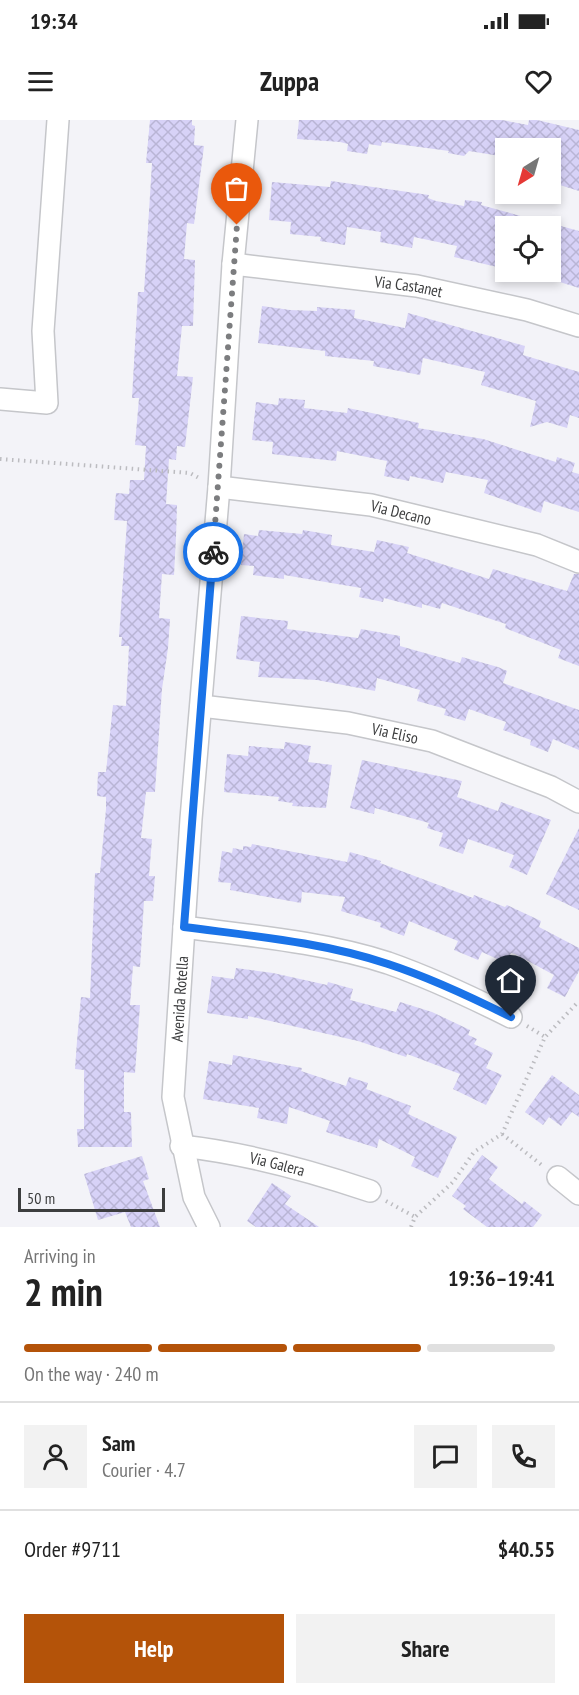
<!DOCTYPE html>
<html lang="en">
<head>
<meta charset="utf-8">
<style>
	:root { --surface:#fff; --page:#f2f2f2; --text:#222; --muted:#767676; --line:#e0e0e0; --accent:#b45309 }
	body { margin:0; font-family:"PT Sans Narrow",sans-serif; background:var(--page); color:var(--text); height:100vh; display:flex; flex-direction:column; font-size:22px; white-space:nowrap }
	* { box-sizing:border-box; margin:0 }
	p { font-size:20px; color:var(--muted) }
	.icon { flex:none; width:33px; height:33px; fill:none; stroke:currentColor; stroke-width:2; stroke-linecap:round; stroke-linejoin:round }
	.map { position:relative; height:1107px; overflow:hidden }
	.side { display:flex; flex-direction:column; background:var(--surface); flex:1 }
	.side>* { flex:none }
	.needle { width:39px; rotate:217deg }
	.fabs { position:absolute; left:495px; top:18px; display:grid; gap:12px }
	.fabs a { display:grid; place-items:center; width:66px; height:66px; border-radius:0px; background:var(--surface); box-shadow:0 3px 9px #0003; font-size:30px }
	.scale { position:absolute; left:18px; bottom:15px; width:147px; box-sizing:border-box; padding-left:6px; border:3px solid #3c3d3e; border-top:0; font-size:16px; line-height:21px; white-space:nowrap; color:#3c3d3e; -webkit-text-stroke:4px #f3f3f8; paint-order:stroke }
	.pin { position:absolute; display:grid; place-items:center; width:51px; height:51px; color:#fff; margin:-62px -26px; border-radius:50% 50% 50% 0; rotate:-45deg; box-shadow:0 0 6px #0007 }
	.pin .icon { rotate:45deg }
	.courier { position:absolute; display:grid; place-items:center; width:60px; height:60px; margin:-30px; border:4px solid #1a73e8; border-radius:50%; background:#fff; color:#222; box-shadow:0 2px 8px #0007 }
	.head em { font-style:normal; font-weight:600 }
	.head div { display:flex; flex-direction:column-reverse }
	.head { display:flex; align-items:center; justify-content:space-between; height:102px; padding:0 24px }
	h1 { font-size:39px; font-weight:600; line-height:45px }
	.bar { display:grid; grid-template-columns:repeat(4,1fr); gap:9px 6px; align-content:center; height:72px; padding:0 24px }
	.bar i { height:8px; border-radius:4px; background:var(--line) }
	.bar .current { background:var(--accent) }
	.bar p { grid-column:span 4 }
	.line { display:flex; align-items:center; gap:15px; padding:0 24px; border-top:2px solid var(--line) }
	.line div { flex:1 }
	.round { display:grid; place-items:center; flex:none; width:63px; height:63px; border-radius:0px; background:var(--page) }
	.cta { display:flex; gap:12px; margin-top:auto; padding:12px 24px }
	.cta a { flex:1; height:69px; border-radius:0px; background:var(--accent); color:#fff; font-size:24px; font-weight:600; line-height:69px; text-align:center }
	.cta a+a { background:var(--page); color:var(--text) }
	.status { display:flex; justify-content:space-between; align-items:center; height:42px; padding:0 30px; background:var(--surface); direction:ltr }
	.status svg { height:16px; fill:currentColor }
	header { display:flex; justify-content:space-between; align-items:center; height:78px; padding:0 24px; background:var(--surface); font-size:27px; font-weight:600 }
	.map>svg:first-child { display:block }
	.building { fill:url(#building-cross-hatch) }
	.lines { fill:none; stroke-linecap:round; stroke-linejoin:round }
	.minor-casing { stroke:#c5c6ca; stroke-width:24 }
	.path { stroke:#bcbcc0; stroke-width:4; stroke-dasharray:1.5 4.5; stroke-linecap:butt }
	.minor { stroke:#fff; stroke-width:21 }
	.done { stroke:#7c7d7f; stroke-width:6; stroke-dasharray:0 10.8 }
	.route { stroke:#1a73e8; stroke-width:8 }
	.labels { text-anchor:middle; stroke-width:4.5; stroke-linejoin:round; paint-order:stroke }
	.street-label { font-size:16px; fill:#3c3d3e; stroke:#f3f3f8 }
</style>
</head>
<body>
<div class="status"><b>19:34</b><svg viewBox="0 0 49 12"><path d="M0 12V9h3v3zM5 12V6h3v6zM10 12V3h3v9zM15 12V0h3v12zM26 1h20v11H26zM47 4h2v5h-2z"/></svg></div>
<header><svg class="icon" aria-label="menu" viewBox="0 0 24 24"><path d="M4 6h16M4 12h16M4 18h16"/></svg>Zuppa<svg class="icon" aria-label="heart" viewBox="0 0 24 24"><path d="M12 20l-8-8c-3-5 5-10 8-4 3-6 11-1 8 4z"/></svg></header>
<div class="map">
<svg width="579" height="1107" viewBox="0 0 579 1107">
	<defs>
		<pattern id="building-cross-hatch" width="8" height="8" patternUnits="userSpaceOnUse" patternTransform="scale(1.5)"><rect width="8" height="8" fill="#d7d2f7"/><path d="M0 0l8 8M0 8l8-8" fill="none" stroke="#b9b5d5"/></pattern>
	</defs>
	<rect width="100%" height="100%" fill="#f3f3f8"/>
	<!-- building -->
	<g class="building">
		<path d="M150 0H192V5L195 6 194 25 204 26 194 104 187 103 184 139 195 140 193 206H182L177 256 193 257 185 327 177 326 176 340 169 339 166 384 177 385 176 417 174 455 162 454 159 498 170 499 168 528 162 569 155 672H146L141 718 152 719 149 756H155L153 781H144L140 847 133 846 130 885H140L135 953 124 952V992H131L132 1027H78L77 1009H84V950L75 949 77 921 81 877 90 878 95 753H100L106 689V677L97 676 98 652H106L113 585 126 586 129 526H121L122 517H119L127 401 114 400 116 373 129 374 130 360H144L146 326 135 325 139 278H132L138 172H144L152 43H146Z"/>
		<path d="M299 0H502L528 5 529 0H537L579 10V71L550 62V28H506V37L469 31 464 36 448 33 449 31 382 22 381 26 369 24 367 34 347 31 348 24 340 22 297 19Z"/>
		<path d="M331 61 429 75 428 78 436 81 464 86 465 80 482 82 481 85 542 102V106H506V149L454 137 457 126 414 117 412 128 380 122 381 112 347 107 345 125 320 121 321 117 290 114 291 102 269 100 272 62 330 67Z"/>
		<path d="M550 103 579 111V168L550 159Z"/>
		<path d="M262 186 290 190 317 191V187L355 190 354 198 405 208 408 193 525 226 523 235 579 252V298L570 295 567 308 547 302 530 307 536 281 481 265 485 252 423 238 420 255 373 246 374 241 325 236V231L258 223Z"/>
		<path d="M279 278 305 280 304 288 347 293 348 288 419 303 418 308 483 319 556 342 557 337 575 343 572 352 579 354V392L544 381 541 393 484 373 488 360 446 352 443 363 410 356 409 361 384 356 387 341 337 331 336 341 272 334 273 322 252 320 256 282 278 285Z"/>
		<path d="M259 410 302 414 303 410 332 415 331 425 374 432 377 420 409 427 407 433 489 459 493 449 567 471 574 454H579V546L558 538 561 530 505 508 506 504 442 483 440 489 422 484V488L384 478 383 482 359 477 361 468 284 455V459L253 455 254 446 241 445 244 414 258 416Z"/>
		<path d="M241 496 288 501 287 509 358 518 361 509 400 516V526L460 543 462 537 498 547 507 551 503 563 579 590V630L553 619 548 632 530 625 531 620 503 610 506 602 469 589 465 601 444 595 446 589 417 581 420 570 377 558 375 571 317 560 258 557 260 542 236 539Z"/>
		<path d="M285 622 311 626 308 642 332 645 326 688 292 686 293 683 278 681 279 677 224 672 227 634 248 636 249 626 284 629Z"/>
		<path d="M362 640 462 661 457 677 498 691 501 682 551 700 527 755 509 747 514 735 468 719 463 734 439 726 443 713 427 708 429 703 375 688 374 694 350 688Z"/>
		<path d="M579 708V790L546 774Z"/>
		<path d="M252 724 347 742 350 732 381 741 380 743 473 778 474 775 505 787 507 785 541 801 539 807 579 828V851L565 877 547 868 554 855 515 834 511 833 506 843 482 832 478 840 454 830 458 821 409 801 404 816 380 807 381 803 341 791 345 777 302 772 301 783 230 770 231 763 218 762 222 731 232 733 233 728 243 730V726L251 727Z"/>
		<path d="M236 848 273 853 327 865 328 862 353 869 350 880 396 892 400 882 432 892 470 910 468 915 477 919 474 924 493 933 486 948 502 955 486 985 453 969 460 954 407 934 406 937 358 921 248 896V899L207 893 212 856 234 859Z"/>
		<path d="M233 935 302 948 301 951 346 966 349 957 368 963 366 969 411 986 408 994 457 1017 438 1058 411 1046 415 1037 379 1019 377 1028 326 1012 330 1001 289 987 287 1004 257 998 259 988 203 979 209 941 232 945Z"/>
		<path d="M552 955 579 975V997L572 992 561 1006 549 997 543 1005 525 992Z"/>
		<path d="M482 1035 498 1047 489 1059 522 1084 524 1081 542 1095 533 1107H487L463 1089 466 1086 452 1076Z"/>
		<path d="M142 1036 149 1059 143 1061 160 1107H131L125 1092 98 1100 84 1054Z"/>
		<path d="M272 1063 291 1076 285 1084 319 1107H256L247 1101Z"/>
	</g>
	<g class="lines">
		<defs>
			<g id="minor">
				<path id="s1" d="M233 144 417 166 527 190 579 206"/>
				<path d="M0 279 47 283 43 211 58 0"/>
				<path id="s2" d="M219 367 371 385 537 425 579 442"/>
				<path id="s3" d="M201 586 348 603 432 621 551 667 579 682"/>
				<path d="M184 807C252 816 323 822 388 843 431 858 471 877 511 897"/>
				<path id="s4" d="M181 1026C246 1033 308 1050 370 1071"/>
				<path d="M558 1057 579 1074"/>
				<path id="s5" d="M209 1107 194 1077 173 977 191 699 219 367 233 144 247 0"/>
			</g>
		</defs>
		<!-- minor casing -->
		<use href="#minor" class="minor-casing"/>
		<!-- path -->
		<g class="path">
			<path d="M0 339 190 353 199 358"/>
			<path d="M527 906 545 917"/>
			<path d="M502 1014 543 1046"/>
			<path d="M386 1081 415 1097"/>
			<path d="M411 1107 415 1097 453 1062 474 1032 502 1014 545 917 579 881"/>
		</g>
		<!-- minor -->
		<use href="#minor" class="minor"/>
	</g>
	<g class="lines">
		<!-- done -->
		<path class="done" d="M213 432 237 105"/>
		<!-- route -->
		<path class="route" d="M213 432 184 807C252 816 323 822 388 844 431 858 471 877 511 897"/>
	</g>
	<g class="labels">
		<!-- street labels -->
		<g class="street-label">
			<text dy="6" stroke="none"><textPath href="#s1" startOffset="177">Via Castanet</textPath></text>
			<text dy="6" stroke="none"><textPath href="#s2" startOffset="184">Via Decano</textPath></text>
			<text dy="6" stroke="none"><textPath href="#s3" startOffset="196">Via Eliso</textPath></text>
			<text dy="6" stroke="none"><textPath href="#s5" startOffset="234">Avenida Rotella</textPath></text>
			<text dy="6" stroke="none"><textPath href="#s4" startOffset="98">Via Galera</textPath></text>
		</g>
	</g>
</svg>
<div class="fabs">
<a><svg class="needle" viewBox="-14 -14 28 28"><path d="M0-13l5 13h-10z" fill="#e53935"/><path d="M0 13l5-13h-10z" fill="#767676"/></svg></a>
<a><svg class="icon" aria-label="locate" viewBox="0 0 24 24"><circle cx="12" cy="12" r="6"/><path d="M12 2v4M12 18v4M2 12h4M18 12h4"/></svg></a>
</div>
<div class="scale">50 m</div>
<div class="pin" style="left:237px;top:105px;background:#ea580c"><svg class="icon" aria-label="bag" viewBox="0 0 24 24"><path d="M5 8h14l-1 12H6zM9 8a3 3 0 0 1 6 0"/></svg></div>
<div class="pin" style="left:511px;top:897px;background:#1f2937"><svg class="icon" aria-label="home" viewBox="0 0 24 24"><path d="M3 11l9-7 9 7M6 9v11h12V9"/></svg></div>
<div class="courier" style="left:213px;top:432px"><svg class="icon" aria-label="bike" viewBox="0 0 24 24"><circle cx="6" cy="16" r="4"/><circle cx="18" cy="16" r="4"/><path d="M6 16l4-8h5l3 8M10 8l3 8H6M13 5h3"/></svg></div>
</div>
<section class="side">
<div class="head"><div><h1>2 min</h1><p>Arriving in</p></div><em>19:36–19:41</em></div>
<div class="bar"><i class="current"></i><i class="current"></i><i class="current"></i><i></i><p>On the way · 240 m</p></div>
<div class="line" style="height:108px"><a class="round"><svg class="icon" aria-label="person" viewBox="0 0 24 24"><circle cx="12" cy="8" r="4"/><path d="M4 21q1-7 8-7t8 7"/></svg></a><div><b>Sam</b><p>Courier · 4.7</p></div><a class="round"><svg class="icon" aria-label="chat" viewBox="0 0 24 24"><path d="M4 5h16v11H9l-5 4z"/></svg></a><a class="round"><svg class="icon" aria-label="phone" viewBox="0 0 24 24"><path d="M5 4h4l2 5-3 2q2 4 5 5l2-3 5 2v4C11 20 4 13 5 4z"/></svg></a></div>
<div class="line" style="height:78px"><div>Order #9711</div><b>$40.55</b></div>
<div class="cta"><a>Help</a><a>Share</a></div>
</section>
</body>
</html>
